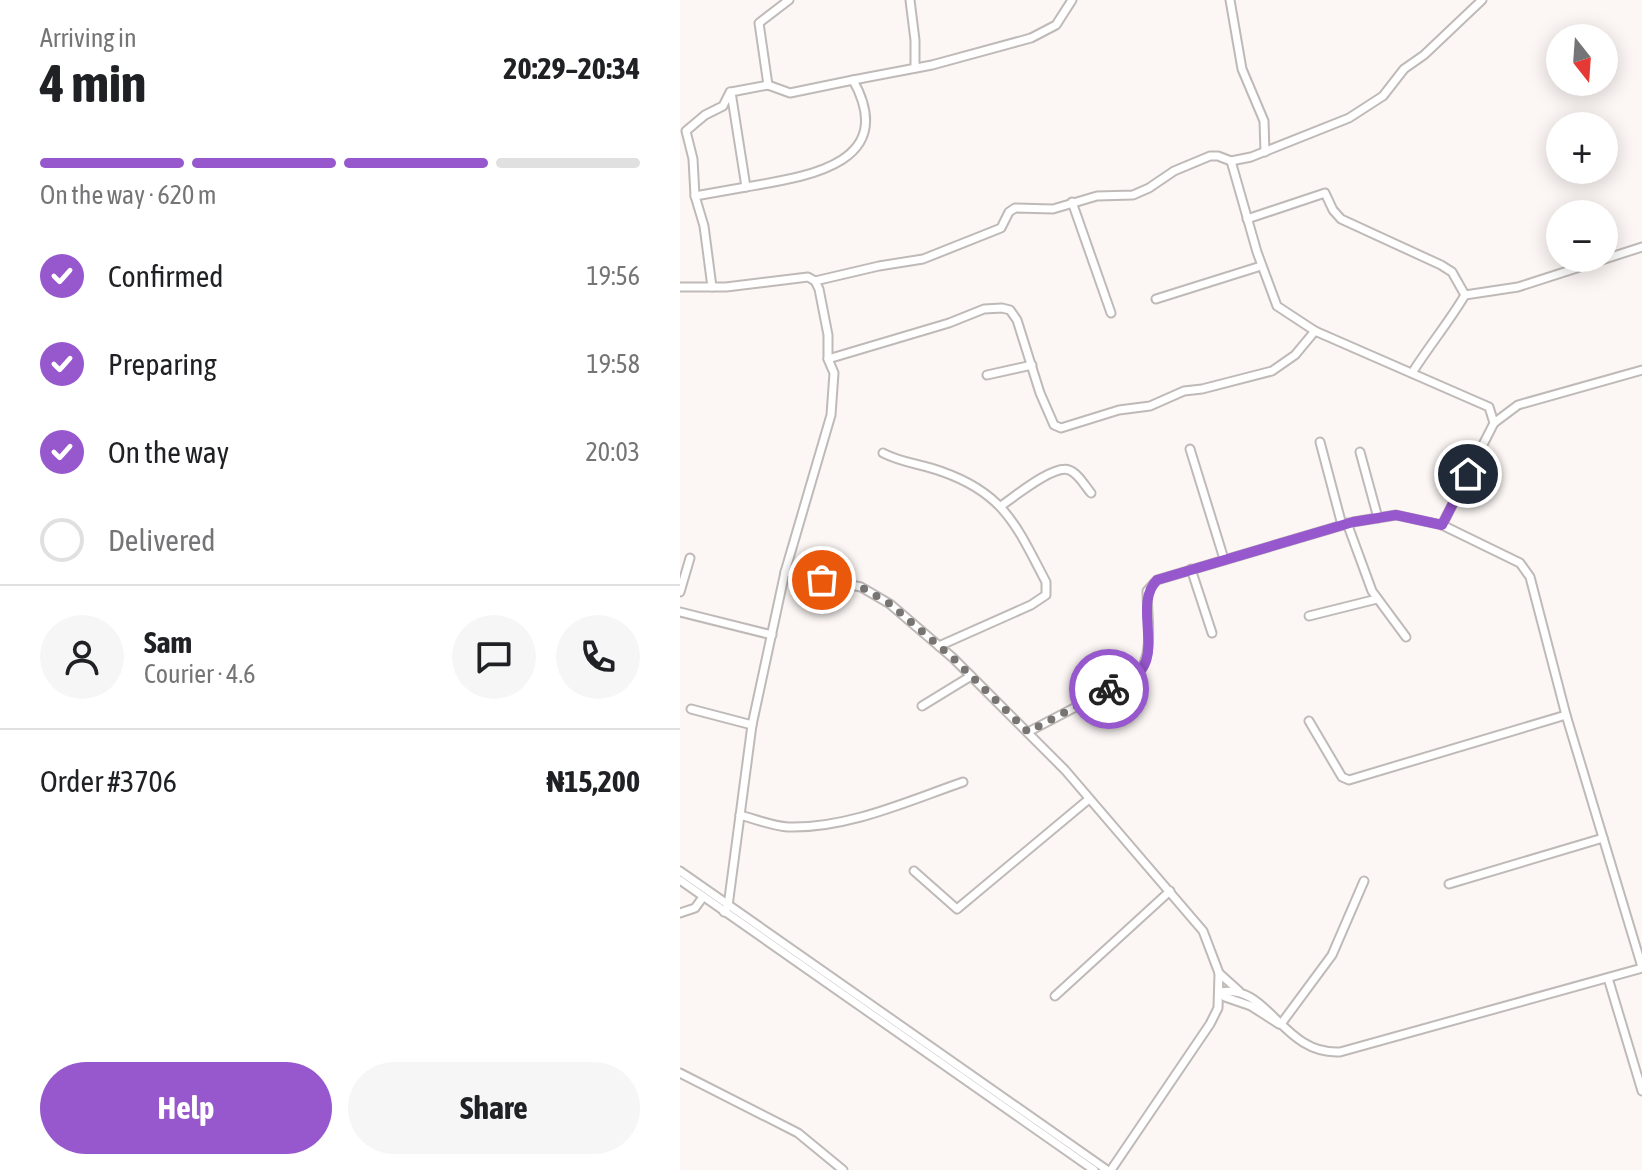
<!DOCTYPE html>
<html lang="en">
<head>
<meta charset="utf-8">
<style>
	:root { --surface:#fff; --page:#f6f6f6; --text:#202124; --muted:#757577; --line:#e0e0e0; --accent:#9757cd }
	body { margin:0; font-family:"Asap Condensed",sans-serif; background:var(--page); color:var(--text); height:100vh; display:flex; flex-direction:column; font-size:30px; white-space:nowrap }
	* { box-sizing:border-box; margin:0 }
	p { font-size:26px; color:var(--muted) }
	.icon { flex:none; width:44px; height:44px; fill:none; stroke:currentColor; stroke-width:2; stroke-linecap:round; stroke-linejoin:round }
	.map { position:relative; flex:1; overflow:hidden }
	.panel { display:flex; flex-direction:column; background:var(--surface); width:680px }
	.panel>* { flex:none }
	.needle { width:52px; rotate:163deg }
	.fabs { position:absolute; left:866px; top:24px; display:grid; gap:16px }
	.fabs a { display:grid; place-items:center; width:72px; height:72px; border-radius:50%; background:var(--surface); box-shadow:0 4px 20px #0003; font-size:40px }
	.pin { position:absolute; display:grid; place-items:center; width:68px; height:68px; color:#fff; margin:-34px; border:4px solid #fff; border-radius:50%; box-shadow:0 2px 8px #0007 }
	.courier { position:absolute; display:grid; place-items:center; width:80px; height:80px; margin:-40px; border:6px solid #9757cd; border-radius:50%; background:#fff; color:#222; box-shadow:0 2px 10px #0007 }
	.summary em { font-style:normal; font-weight:700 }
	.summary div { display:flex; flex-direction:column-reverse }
	.summary { display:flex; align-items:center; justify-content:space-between; height:136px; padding:0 40px }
	h1 { font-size:52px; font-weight:700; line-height:60px }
	.bar { display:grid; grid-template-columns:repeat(4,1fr); gap:12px 8px; align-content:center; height:96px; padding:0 40px }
	.bar i { height:10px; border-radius:6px; background:var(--line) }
	.bar .selected { background:var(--accent) }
	.bar p { grid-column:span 4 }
	.line { display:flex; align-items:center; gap:20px; padding:0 40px; border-top:2px solid var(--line) }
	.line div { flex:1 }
	.round { display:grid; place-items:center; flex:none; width:84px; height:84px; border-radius:42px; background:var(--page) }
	ol { padding:0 40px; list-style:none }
	li { display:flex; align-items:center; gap:24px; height:88px }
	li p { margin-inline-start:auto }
	li .icon { padding:8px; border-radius:50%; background:var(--accent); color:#fff; stroke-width:4 }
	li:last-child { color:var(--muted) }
	li i { width:44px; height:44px; border:4px solid var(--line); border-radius:50% }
	.primary-button { display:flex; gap:16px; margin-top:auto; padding:16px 40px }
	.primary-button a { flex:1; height:92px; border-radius:48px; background:var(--accent); color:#fff; font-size:32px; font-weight:700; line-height:92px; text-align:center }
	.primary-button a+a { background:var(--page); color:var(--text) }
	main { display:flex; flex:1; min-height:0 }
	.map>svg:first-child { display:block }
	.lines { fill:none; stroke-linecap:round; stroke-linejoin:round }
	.minor-casing { stroke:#bfbab8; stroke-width:11 }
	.minor { stroke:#fff; stroke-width:7 }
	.done { stroke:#777472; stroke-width:8; stroke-dasharray:0 14.4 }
	.route { stroke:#9757cd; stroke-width:10 }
</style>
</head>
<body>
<main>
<section class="panel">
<div class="summary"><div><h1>4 min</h1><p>Arriving in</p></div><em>20:29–20:34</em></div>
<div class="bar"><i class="selected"></i><i class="selected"></i><i class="selected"></i><i></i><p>On the way · 620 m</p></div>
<ol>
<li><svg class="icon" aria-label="check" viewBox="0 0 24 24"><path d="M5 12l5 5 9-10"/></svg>Confirmed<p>19:56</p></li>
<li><svg class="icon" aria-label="check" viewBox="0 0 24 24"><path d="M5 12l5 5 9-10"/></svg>Preparing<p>19:58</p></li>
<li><svg class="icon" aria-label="check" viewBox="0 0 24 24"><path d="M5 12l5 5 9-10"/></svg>On the way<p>20:03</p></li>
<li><i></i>Delivered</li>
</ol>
<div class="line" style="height:144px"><a class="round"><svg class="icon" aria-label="person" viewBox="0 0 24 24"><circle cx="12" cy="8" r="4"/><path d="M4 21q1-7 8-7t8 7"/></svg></a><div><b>Sam</b><p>Courier · 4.6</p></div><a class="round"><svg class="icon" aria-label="chat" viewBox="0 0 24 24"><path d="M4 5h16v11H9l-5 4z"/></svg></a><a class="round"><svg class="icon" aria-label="phone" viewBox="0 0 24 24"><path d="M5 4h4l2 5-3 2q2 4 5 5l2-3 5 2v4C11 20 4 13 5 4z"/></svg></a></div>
<div class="line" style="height:104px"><div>Order #3706</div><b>₦15,200</b></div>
<div class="primary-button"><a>Help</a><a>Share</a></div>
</section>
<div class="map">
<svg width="962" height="1170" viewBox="0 0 962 1170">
	<rect width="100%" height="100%" fill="#fcf7f4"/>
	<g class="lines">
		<defs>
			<g id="minor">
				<path d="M230 0 235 40V68"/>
				<path d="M550 0 562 69 584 121 585 152"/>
				<path d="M173 80 252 65 351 38 376 25 392 0"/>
				<path d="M551 161 577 252 597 306 635 331 809 407 814 423"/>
				<path d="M66 187C124 177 220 165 173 80L110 93 88 85"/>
				<path d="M15 196 13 159 6 131 25 115 43 106 50 92"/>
				<path d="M392 202 431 313"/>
				<path d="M567 219 645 193 653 210 661 219 761 265 772 272 785 295"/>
				<path d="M135 281 199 266 243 259 321 228 329 212 335 208 373 209 417 196 453 195 469 188 494 171 530 156H538L551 161 571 157 669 118 703 96 724 69 744 55 802 0"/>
				<path d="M0 287H46L128 277 135 281 139 289 148 335V359L154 373 151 415 105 572 72 725 48 906 44 912"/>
				<path d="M32 287 24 226 15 196 66 187 51 92 88 85 79 23 109 0"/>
				<path d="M785 295 838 287 962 247"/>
				<path d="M476 299 581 266"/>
				<path d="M148 359 269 323 304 309 322 308 330 310 337 320 360 393 374 425 381 428 439 410 470 406 504 391 522 389 592 371 615 355 635 331"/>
				<path d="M732 373C749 346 769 322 785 295"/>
				<path d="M307 375 352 365"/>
				<path d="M640 442 662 525"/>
				<path d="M510 449 544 559"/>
				<path d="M680 452 698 518"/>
				<path d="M203 453C222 463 242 464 263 472 325 494 337 527 366 582V595L351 605 259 646"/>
				<path d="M321 506C334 497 374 464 389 470 398 473 405 486 411 493"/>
				<path d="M667 523 692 591 726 637"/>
				<path d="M762 525 814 423 838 405 962 370"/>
				<path d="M511 569 532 633"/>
				<path d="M105 572 181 587 210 604 273 658 385 770 523 931 539 973 538 1008 530 1024 431 1170"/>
				<path d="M0 592 10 558"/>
				<path d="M0 612 92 635"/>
				<path d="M629 616 697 599"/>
				<path d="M242 706 291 676"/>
				<path d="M11 709 72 725"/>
				<path d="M629 721 662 777 669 780 886 715"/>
				<path d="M348 732 457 675C475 655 467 617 467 591L477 580 673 522 716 515 762 525 840 563 850 577 886 715 962 967"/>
				<path d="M60 815C75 819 92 826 108 827 167 829 228 801 283 782"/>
				<path d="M0 871 427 1170"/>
				<path d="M234 871 277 909 409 799"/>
				<path d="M0 880 414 1170"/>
				<path d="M769 884 923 838"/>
				<path d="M0 913 15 908 23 897"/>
				<path d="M539 973 559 991"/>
				<path d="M928 978 962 1091"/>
				<path d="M540 992C589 983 602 1055 660 1052L962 968"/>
				<path d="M540 992 545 997 571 1006 599 1024"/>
				<path d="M375 996 490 891"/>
				<path d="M601 1024 652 955 684 881"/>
				<path d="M0 1073 118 1133 163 1170"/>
			</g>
		</defs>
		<!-- minor casing -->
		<use href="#minor" class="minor-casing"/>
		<!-- minor -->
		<use href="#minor" class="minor"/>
	</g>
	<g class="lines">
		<!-- done -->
		<path class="done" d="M142 580 181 587 210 604 273 658 348 732 429 689"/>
		<!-- route -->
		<path class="route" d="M429 689C438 685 450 681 457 674 483 653 453 604 477 580L673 522 716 515 762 525 788 474"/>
	</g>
</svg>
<div class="fabs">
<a><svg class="needle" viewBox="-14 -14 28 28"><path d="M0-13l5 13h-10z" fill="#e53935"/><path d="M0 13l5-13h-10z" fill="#757577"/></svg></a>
<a>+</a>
<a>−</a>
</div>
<div class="pin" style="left:142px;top:580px;background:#ea580c"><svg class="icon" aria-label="bag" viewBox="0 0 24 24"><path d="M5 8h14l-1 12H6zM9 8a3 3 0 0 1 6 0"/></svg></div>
<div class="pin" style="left:788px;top:474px;background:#1f2937"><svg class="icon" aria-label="home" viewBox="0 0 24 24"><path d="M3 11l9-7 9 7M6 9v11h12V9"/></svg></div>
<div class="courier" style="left:429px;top:689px"><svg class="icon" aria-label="bike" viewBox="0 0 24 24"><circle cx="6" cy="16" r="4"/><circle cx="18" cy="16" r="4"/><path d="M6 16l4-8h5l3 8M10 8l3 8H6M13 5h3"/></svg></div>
</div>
</main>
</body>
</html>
